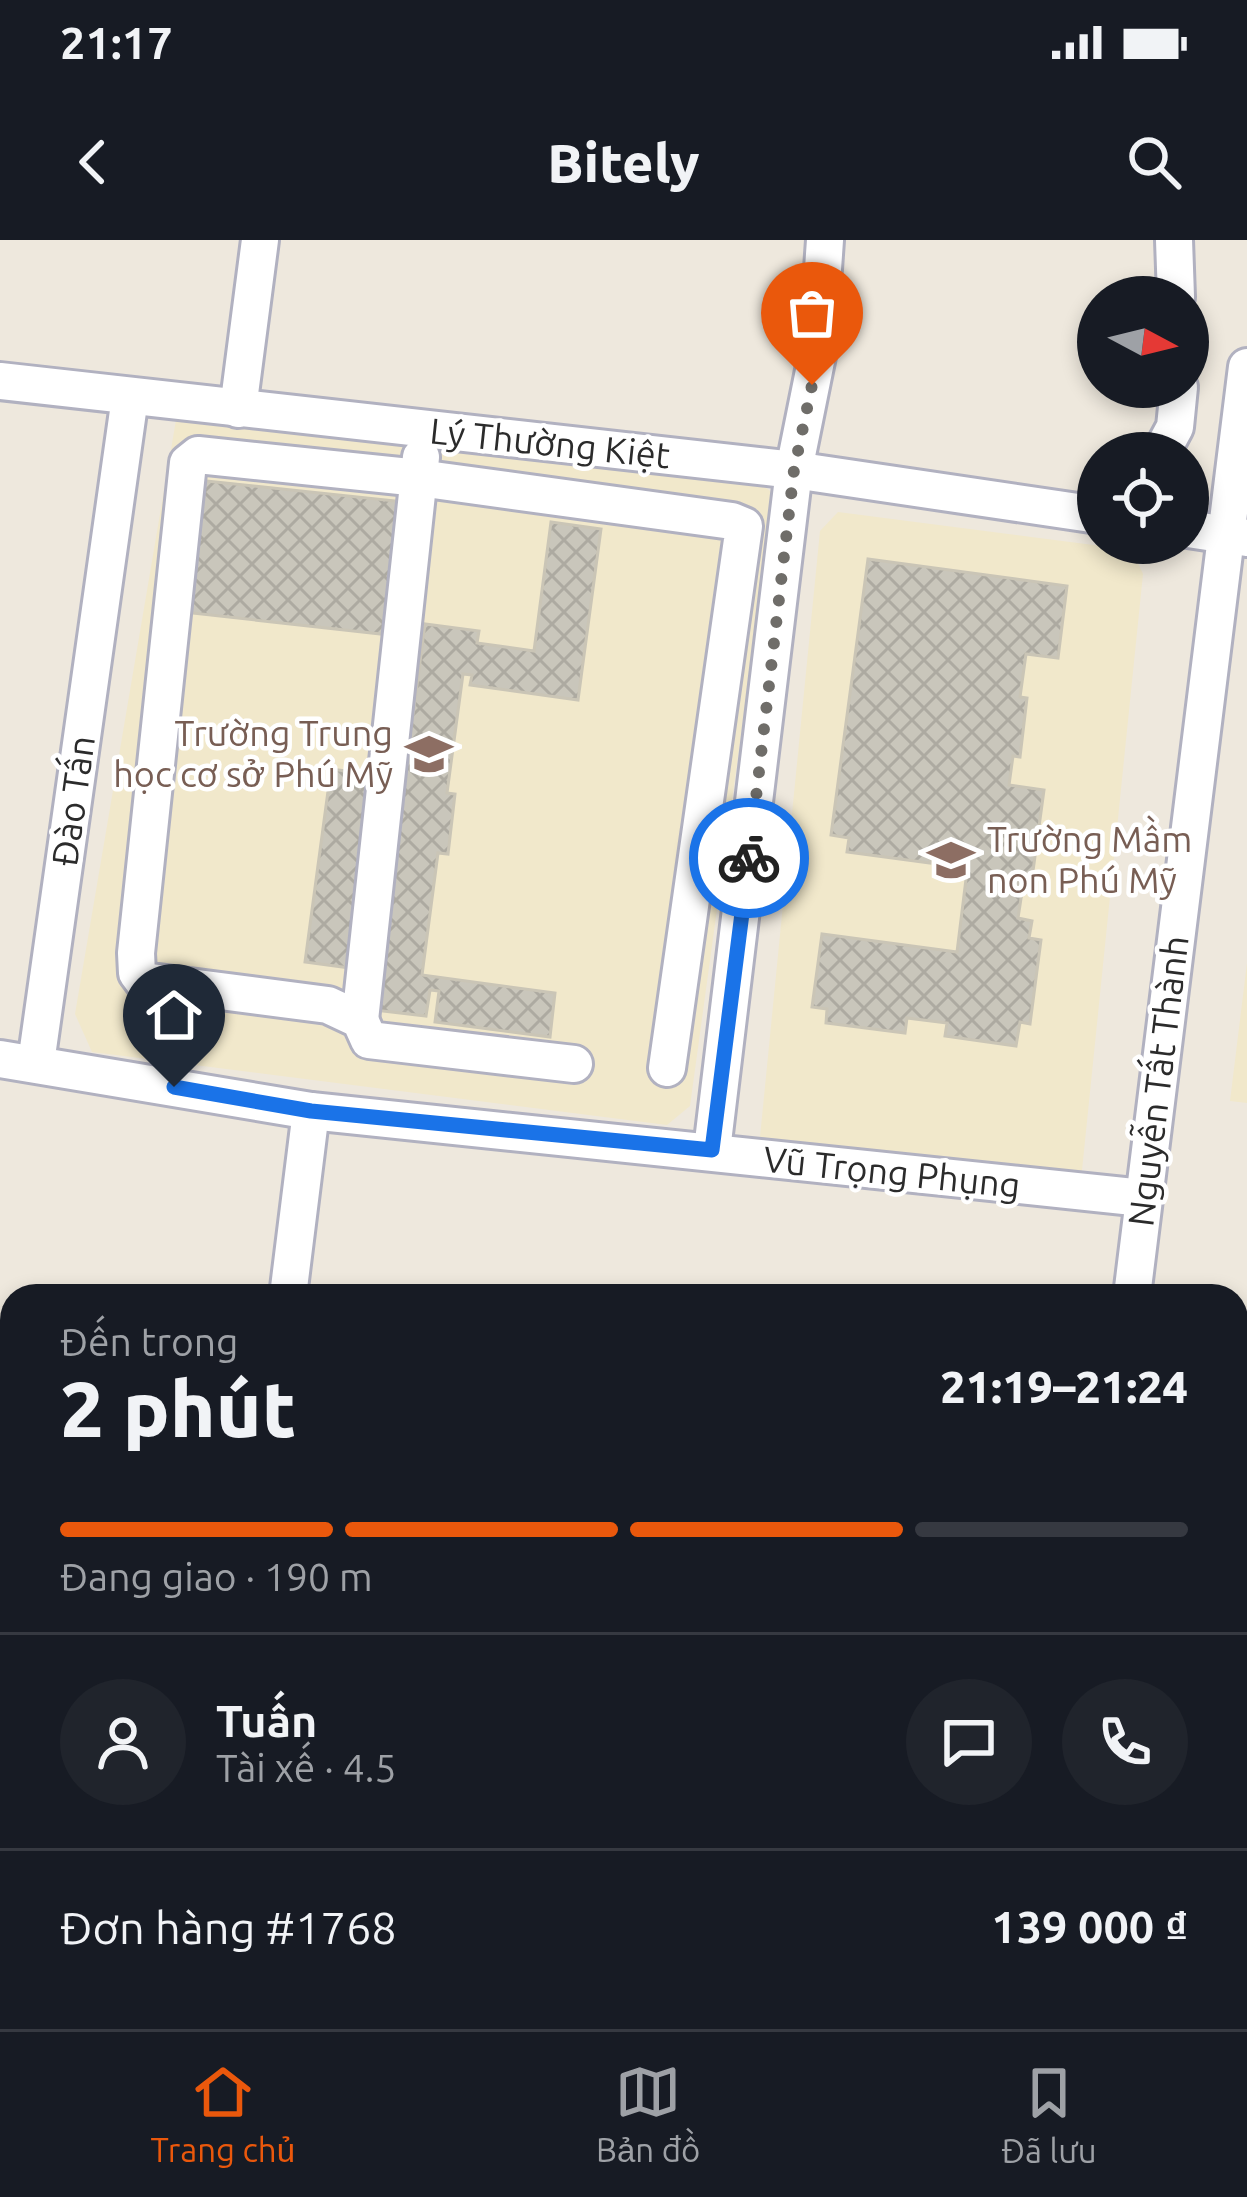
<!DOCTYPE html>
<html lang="vi">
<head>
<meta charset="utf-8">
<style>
	:root { --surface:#171b24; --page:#20242c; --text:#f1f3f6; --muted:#9ea1a6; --line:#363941; --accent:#ea580c }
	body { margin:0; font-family:Ubuntu,sans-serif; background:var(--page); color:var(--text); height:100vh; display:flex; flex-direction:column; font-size:45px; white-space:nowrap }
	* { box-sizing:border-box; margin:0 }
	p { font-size:39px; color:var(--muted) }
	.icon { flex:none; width:66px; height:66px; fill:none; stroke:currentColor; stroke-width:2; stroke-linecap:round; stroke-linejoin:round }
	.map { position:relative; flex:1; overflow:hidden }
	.panel { position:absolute; left:0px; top:1044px; width:1248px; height:747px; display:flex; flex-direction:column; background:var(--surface); border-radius:36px 36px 0 0; box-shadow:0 6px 18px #0003 }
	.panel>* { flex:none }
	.needle { width:78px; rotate:97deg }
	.tools { position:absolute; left:1077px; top:36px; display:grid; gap:24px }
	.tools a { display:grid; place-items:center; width:132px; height:132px; border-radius:50%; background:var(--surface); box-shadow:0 6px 18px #0003; font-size:60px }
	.pin { position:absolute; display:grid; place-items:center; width:102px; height:102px; color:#fff; margin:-123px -51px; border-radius:50% 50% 50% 0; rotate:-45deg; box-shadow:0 0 12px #0007 }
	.pin .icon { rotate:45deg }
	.courier { position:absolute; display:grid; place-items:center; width:120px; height:120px; margin:-60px; border:9px solid #1a73e8; border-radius:50%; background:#fff; color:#222; box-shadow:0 3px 15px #0007 }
	.summary em { font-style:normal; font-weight:800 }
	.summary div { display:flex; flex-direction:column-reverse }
	.summary { display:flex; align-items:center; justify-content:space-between; height:204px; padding:0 60px }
	h1 { font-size:78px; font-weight:800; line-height:90px }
	.bar { display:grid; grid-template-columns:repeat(4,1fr); gap:18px 12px; align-content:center; height:144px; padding:0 60px }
	.bar i { height:15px; border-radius:9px; background:var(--line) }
	.bar .on { background:var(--accent) }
	.bar p { grid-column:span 4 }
	.line { display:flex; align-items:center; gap:30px; padding:0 60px; border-top:3px solid var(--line) }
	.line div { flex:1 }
	.round { display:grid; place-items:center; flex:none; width:126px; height:126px; border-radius:63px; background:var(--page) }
	.status { display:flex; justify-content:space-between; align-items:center; height:84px; padding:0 60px; background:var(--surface); direction:ltr }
	.status svg { height:33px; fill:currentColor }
	header { display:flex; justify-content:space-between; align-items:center; height:156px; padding:0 60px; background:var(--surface); font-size:54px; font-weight:800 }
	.tabs { display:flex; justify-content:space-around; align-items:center; height:168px; border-top:3px solid var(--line); background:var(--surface); font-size:33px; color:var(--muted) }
	.tabs a { display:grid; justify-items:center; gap:6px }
	.tabs .on { color:var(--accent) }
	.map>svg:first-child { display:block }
	.education { fill:#f1e8cb }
	.park { fill:url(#park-tufts) }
	.building { fill:url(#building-cross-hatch); stroke:#cac5b6; stroke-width:3 }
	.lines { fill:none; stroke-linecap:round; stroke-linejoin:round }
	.minor-casing { stroke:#b1b1c0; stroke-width:42 }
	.minor { stroke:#fff; stroke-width:36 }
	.done { stroke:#6f6d69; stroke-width:12; stroke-dasharray:0 21.6 }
	.route { stroke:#1a73e8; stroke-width:15 }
	.labels { text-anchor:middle; stroke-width:9; stroke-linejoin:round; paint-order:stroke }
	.street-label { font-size:36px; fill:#2b2b2b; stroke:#fff }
	.education-label { font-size:36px; fill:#785e54; stroke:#fff; text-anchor:end }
</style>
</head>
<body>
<div class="status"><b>21:17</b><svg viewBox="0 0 49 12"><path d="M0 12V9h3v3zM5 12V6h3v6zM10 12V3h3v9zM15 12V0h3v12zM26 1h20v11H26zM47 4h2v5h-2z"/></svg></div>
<header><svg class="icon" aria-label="back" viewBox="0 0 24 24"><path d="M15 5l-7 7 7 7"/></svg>Bitely<svg class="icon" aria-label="search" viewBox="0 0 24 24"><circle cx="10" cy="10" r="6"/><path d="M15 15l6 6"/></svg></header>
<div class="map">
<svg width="1247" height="1789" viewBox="0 0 1247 1789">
	<defs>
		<pattern id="park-tufts" width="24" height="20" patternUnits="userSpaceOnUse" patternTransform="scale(3)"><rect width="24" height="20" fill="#aae995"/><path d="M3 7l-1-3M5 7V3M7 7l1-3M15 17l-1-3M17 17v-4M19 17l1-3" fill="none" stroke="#92c881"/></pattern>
		<pattern id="building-cross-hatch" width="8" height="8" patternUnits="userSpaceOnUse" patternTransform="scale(3)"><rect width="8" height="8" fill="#c9c6bb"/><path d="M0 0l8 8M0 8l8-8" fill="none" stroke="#adaaa1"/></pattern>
	</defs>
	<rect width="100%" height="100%" fill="#eee8dd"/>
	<!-- education -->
	<g class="education">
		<path d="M194 173 756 240 774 254 690 866 667 885 92 812 75 774 176 180Z"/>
		<path d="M838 272 1132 310 1143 334 1081 940 759 907 820 291Z"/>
		<path d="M1247 723V863L1230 861Z"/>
	</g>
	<!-- park -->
	<path class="park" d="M214 1779H468L467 1789H213Z"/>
	<!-- building -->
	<g class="building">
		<path d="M197 240 405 262 390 395 183 372Z"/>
		<path d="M551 282 601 289 578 460 470 445 472 435 463 434 447 553 455 554 448 614 438 613 422 735 555 753 550 797 435 782 439 751 430 750 426 776 374 770 425 384 479 391 477 403 534 411Z"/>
		<path d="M868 319 1067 346 1058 418 1026 414 1020 457 1027 458 1020 517 1013 516 1009 545 1044 550 1030 653 1022 652 1018 678 1032 681 1029 698 1041 700 1030 784 1020 782 1016 806 945 796 947 783 907 778 905 793 826 783 827 769 812 767 822 694 957 712 969 615 931 611 930 623 847 612 849 598 831 595Z"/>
		<path d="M331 529 376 535 350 728 305 722Z"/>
		<path d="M894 1779H1003L1001 1789H893Z"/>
	</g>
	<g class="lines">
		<defs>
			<g id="minor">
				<path d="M1174 0 1176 57"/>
				<path d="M0 141 794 230 1098 275"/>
				<path d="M238 169 260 0"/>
				<path d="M1161 213 1175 187 1179 147"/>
				<path d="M1188 289 1247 298"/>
				<path d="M360 780 421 217"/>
				<path d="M0 819 311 871 1143 958"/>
				<path d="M36 823 130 157"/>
				<path d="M574 824 369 800 360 780 328 765 143 741 137 733 136 713 188 223 198 215 419 238 732 281 744 286 667 828"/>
				<path d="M712 910 794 230 817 116 825 0"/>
				<path d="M288 1056 311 871"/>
				<path d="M1132 1056 1247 127"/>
				<path d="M0 1154 12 1155"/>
				<path d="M0 1271 12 1192"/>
				<path d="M1236 1299 1247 1300"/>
				<path d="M0 1458 12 1460"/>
				<path d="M190 1789 191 1779"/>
				<path d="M481 1789 483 1779"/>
				<path d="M724 1789 725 1779"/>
				<path d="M1043 1789 1045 1779"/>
			</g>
		</defs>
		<!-- minor casing -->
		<use href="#minor" class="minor-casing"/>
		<!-- minor -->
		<use href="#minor" class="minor"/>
	</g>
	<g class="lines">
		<!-- done -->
		<path class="done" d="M749 618 794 230 812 145"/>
		<!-- route -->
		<path class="route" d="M174 847 311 871 712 910 749 618"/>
	</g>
	<!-- icons -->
	<defs>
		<symbol id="school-bare" viewBox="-9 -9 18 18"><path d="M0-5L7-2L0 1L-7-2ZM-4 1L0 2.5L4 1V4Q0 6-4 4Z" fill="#8d6e63" stroke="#fff" stroke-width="2.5" paint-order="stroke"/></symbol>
	</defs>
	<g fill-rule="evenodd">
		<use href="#school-bare" x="396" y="481" width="66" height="66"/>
		<use href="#school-bare" x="918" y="587" width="66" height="66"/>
	</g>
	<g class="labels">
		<!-- street labels -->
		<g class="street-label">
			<text transform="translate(550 203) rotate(6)" y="13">Lý Thường Kiệt</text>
			<text transform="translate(73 561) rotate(-82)" y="13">Đào Tấn</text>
			<text transform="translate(1158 841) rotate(-83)" y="13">Nguyễn Tất Thành</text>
			<text transform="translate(892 932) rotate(6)" y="13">Vũ Trọng Phụng</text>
		</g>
		<!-- education labels -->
		<g class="education-label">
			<text x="393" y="506">Trường Trung<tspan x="393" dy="41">học cơ sở Phú Mỹ</tspan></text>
			<text x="987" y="612" text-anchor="start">Trường Mầm<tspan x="987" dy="41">non Phú Mỹ</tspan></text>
		</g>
	</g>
</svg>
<div class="tools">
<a><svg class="needle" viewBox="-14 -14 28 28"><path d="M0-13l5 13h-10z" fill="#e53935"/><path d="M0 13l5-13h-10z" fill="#9ea1a6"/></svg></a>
<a><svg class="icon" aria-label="locate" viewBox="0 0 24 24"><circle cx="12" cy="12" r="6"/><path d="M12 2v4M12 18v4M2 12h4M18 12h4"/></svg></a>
</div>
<div class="pin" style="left:812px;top:145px;background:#ea580c"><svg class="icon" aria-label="bag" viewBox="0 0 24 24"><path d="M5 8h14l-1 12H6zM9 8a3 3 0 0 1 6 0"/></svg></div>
<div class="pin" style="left:174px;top:847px;background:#1f2937"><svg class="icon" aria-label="home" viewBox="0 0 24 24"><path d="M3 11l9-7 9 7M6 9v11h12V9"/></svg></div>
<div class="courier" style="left:749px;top:618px"><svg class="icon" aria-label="bike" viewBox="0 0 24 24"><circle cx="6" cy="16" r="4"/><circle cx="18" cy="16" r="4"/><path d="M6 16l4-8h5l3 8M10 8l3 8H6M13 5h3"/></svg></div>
<section class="panel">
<div class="summary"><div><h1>2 phút</h1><p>Đến trong</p></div><em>21:19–21:24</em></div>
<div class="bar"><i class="on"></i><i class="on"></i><i class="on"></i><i></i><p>Đang giao · 190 m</p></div>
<div class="line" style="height:216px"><a class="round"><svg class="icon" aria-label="person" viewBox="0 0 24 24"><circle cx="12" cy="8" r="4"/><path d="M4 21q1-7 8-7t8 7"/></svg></a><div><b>Tuấn</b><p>Tài xế · 4.5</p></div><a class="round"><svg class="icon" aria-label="chat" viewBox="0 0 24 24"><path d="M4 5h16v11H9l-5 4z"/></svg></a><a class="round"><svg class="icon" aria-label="phone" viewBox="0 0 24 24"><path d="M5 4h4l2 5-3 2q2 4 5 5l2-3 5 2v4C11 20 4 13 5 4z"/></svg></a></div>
<div class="line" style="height:156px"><div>Đơn hàng #1768</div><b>139 000 ₫</b></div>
</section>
</div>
<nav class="tabs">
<a class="on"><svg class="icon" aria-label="home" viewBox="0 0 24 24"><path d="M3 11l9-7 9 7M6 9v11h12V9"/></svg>Trang chủ</a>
<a><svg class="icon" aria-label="map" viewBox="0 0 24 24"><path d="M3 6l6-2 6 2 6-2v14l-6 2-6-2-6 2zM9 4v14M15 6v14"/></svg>Bản đồ</a>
<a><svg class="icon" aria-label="saved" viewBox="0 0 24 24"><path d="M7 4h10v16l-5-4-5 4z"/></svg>Đã lưu</a>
</nav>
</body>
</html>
